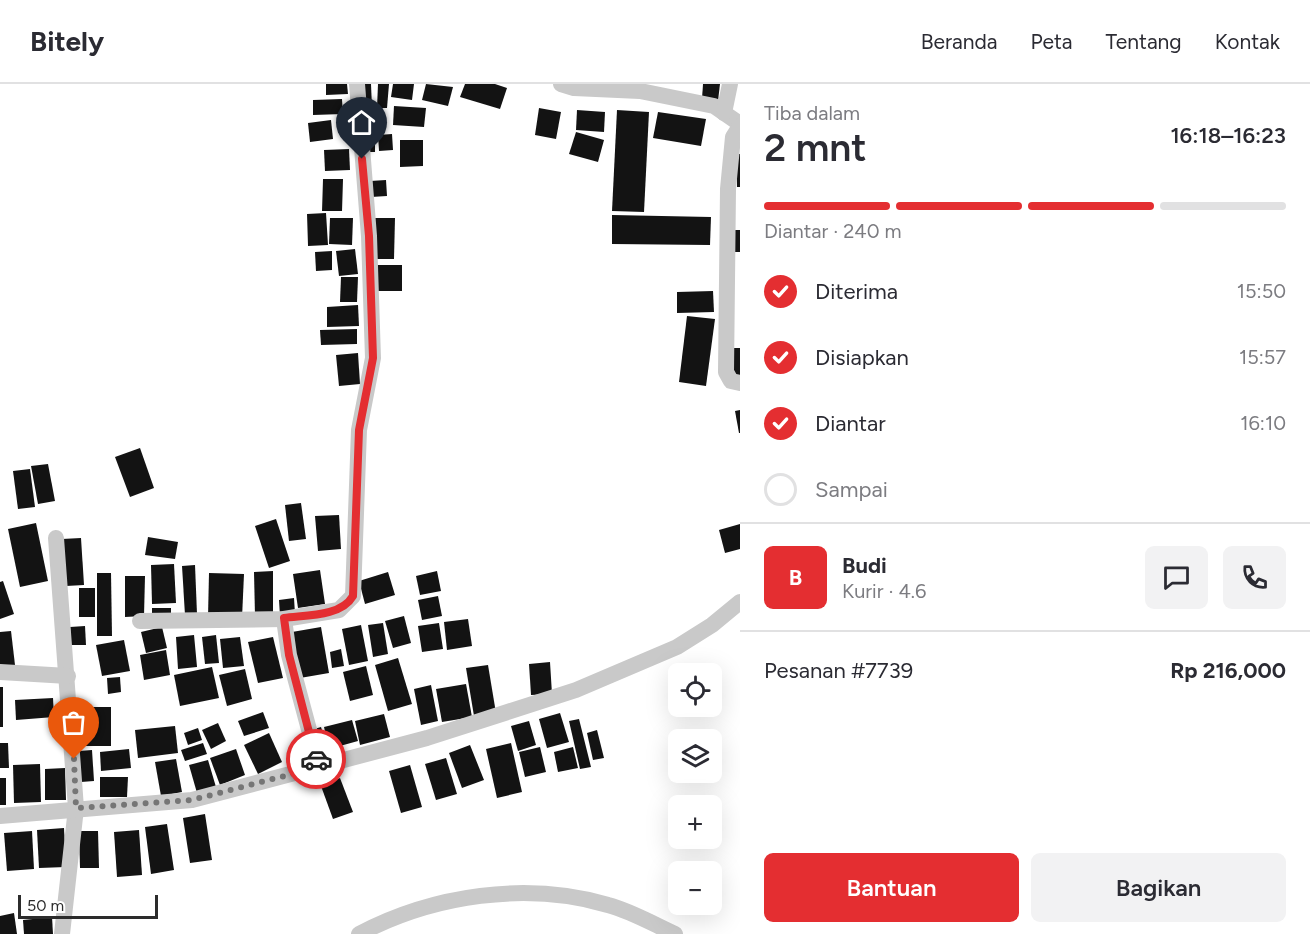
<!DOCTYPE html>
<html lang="id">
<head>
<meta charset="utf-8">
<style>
	:root { --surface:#fff; --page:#f2f2f3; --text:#2b2b33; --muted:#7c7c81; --line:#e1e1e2; --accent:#e42e31 }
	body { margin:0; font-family:Figtree,sans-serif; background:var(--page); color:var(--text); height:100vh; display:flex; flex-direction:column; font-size:22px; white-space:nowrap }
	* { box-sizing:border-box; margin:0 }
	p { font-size:20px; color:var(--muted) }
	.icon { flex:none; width:33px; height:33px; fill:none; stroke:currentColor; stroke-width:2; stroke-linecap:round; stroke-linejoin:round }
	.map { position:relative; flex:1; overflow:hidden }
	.details { display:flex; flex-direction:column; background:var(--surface); width:570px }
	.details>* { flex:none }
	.controls { position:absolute; left:668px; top:579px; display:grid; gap:12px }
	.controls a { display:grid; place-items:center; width:54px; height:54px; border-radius:9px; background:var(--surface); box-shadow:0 6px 24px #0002; font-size:30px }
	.scale { position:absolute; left:18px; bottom:15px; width:140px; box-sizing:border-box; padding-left:6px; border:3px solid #2c2c2c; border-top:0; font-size:16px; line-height:21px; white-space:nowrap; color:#2c2c2c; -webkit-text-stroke:4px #fff; paint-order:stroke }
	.pin { position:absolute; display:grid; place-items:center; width:51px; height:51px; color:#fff; margin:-62px -26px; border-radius:50% 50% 50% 0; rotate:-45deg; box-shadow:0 0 6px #0007 }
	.pin .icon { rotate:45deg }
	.courier { position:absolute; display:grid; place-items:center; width:60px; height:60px; margin:-30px; border:4px solid #e42e31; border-radius:50%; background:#fff; color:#222; box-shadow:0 2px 8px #0007 }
	.summary em { font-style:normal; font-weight:600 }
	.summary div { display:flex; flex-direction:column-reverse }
	.summary { display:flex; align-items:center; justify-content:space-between; height:102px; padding:0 24px }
	h1 { font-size:39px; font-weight:600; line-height:45px }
	.bar { display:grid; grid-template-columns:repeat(4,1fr); gap:9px 6px; align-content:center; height:72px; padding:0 24px }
	.bar i { height:8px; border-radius:4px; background:var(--line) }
	.bar .active { background:var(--accent) }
	.bar p { grid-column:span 4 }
	.line { display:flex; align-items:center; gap:15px; padding:0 24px; border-top:2px solid var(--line) }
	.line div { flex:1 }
	.round { display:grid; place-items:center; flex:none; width:63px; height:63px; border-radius:9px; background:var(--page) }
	ol { padding:0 24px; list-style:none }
	li { display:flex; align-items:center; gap:18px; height:66px }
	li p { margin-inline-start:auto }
	li .icon { padding:6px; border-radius:50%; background:var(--accent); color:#fff; stroke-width:4 }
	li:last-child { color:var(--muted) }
	li i { width:33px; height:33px; border:3px solid var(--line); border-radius:50% }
	.primary-button { display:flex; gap:12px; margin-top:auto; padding:12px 24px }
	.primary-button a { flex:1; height:69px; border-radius:9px; background:var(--accent); color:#fff; font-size:24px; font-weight:600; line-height:69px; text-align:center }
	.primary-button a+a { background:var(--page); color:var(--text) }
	header { display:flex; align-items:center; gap:36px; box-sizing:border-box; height:84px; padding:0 30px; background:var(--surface); border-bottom:2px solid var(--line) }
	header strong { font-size:28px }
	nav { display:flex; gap:33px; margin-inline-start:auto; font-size:21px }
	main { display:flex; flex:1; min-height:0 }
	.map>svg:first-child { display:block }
	.building { fill:#131313 }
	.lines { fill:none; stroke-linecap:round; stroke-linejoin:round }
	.street { stroke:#c9c9c9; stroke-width:16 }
	.done { stroke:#767676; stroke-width:6; stroke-dasharray:0 10.8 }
	.route { stroke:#e42e31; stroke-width:8 }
</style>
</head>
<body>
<header>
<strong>Bitely</strong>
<nav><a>Beranda</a><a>Peta</a><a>Tentang</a><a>Kontak</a></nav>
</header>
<main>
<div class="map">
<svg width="740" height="850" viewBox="0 0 740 850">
	<rect width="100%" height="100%" fill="#fff"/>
	<!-- building -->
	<g class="building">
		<path d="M326 0H347L348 10 326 11Z"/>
		<path d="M361 0H371L372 24 363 25Z"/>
		<path d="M378 0H389L387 24H377Z"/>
		<path d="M393 0H414L412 16 391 13Z"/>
		<path d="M426 0 453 3 448 22 422 16Z"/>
		<path d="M465 0H495L507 4 500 25 460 13Z"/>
		<path d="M703 0H720L718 17 702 15Z"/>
		<path d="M342 15 343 30 313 31V16Z"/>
		<path d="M394 22 426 24 424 43 393 41Z"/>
		<path d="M539 24 561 28 556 55 535 51Z"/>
		<path d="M577 26 605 28 604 48 576 46Z"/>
		<path d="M617 26 649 28 644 128 612 127Z"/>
		<path d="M658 28 706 35 701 62 653 54Z"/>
		<rect x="363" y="34" width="12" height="34"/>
		<path d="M331 36 333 55 310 58 308 39Z"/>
		<path d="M576 48 604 56 598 78 569 70Z"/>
		<path d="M392 50 393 66 379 67 378 51Z"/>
		<path d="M400 56H423V82L400 83Z"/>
		<path d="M349 65 350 86 325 87 324 66Z"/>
		<rect x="737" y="70" width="3" height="33"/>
		<path d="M323 95H343L342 127H322Z"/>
		<path d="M386 96 387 112 371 113 370 97Z"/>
		<path d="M326 129 328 161 308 162 307 130Z"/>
		<path d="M612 131 711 133 710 161 612 160Z"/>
		<path d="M330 134H353L352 161 329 160Z"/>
		<path d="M373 134H395L394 175H372Z"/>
		<rect x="734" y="146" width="6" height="22"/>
		<path d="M355 165 358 190 339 192 336 167Z"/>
		<path d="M332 167V186L316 187 315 168Z"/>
		<rect x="373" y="181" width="29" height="26"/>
		<path d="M341 193H358L357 218H340Z"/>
		<path d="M713 207 714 228 677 229V208Z"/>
		<path d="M358 221 359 242 327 243V223Z"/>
		<path d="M687 232 715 235 706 302 679 298Z"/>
		<path d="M357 245V260L321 261 320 246Z"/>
		<path d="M731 264H740V291H730Z"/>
		<path d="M358 269 360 300 339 302 336 271Z"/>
		<path d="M740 326V349H739L735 327Z"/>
		<path d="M140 364 154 404 130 413 115 373Z"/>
		<path d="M48 380 55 417 38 420 31 382Z"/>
		<path d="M30 385 35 423 18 425 13 387Z"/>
		<path d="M301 419 306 455 289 457 285 421Z"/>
		<path d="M339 431 341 465 318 467 315 432Z"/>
		<path d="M276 435 290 477 269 484 255 442Z"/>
		<path d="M36 439 48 497 20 503 8 445Z"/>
		<path d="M740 440V465L725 469 719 446Z"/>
		<path d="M148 453 178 458 175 475 145 471Z"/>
		<path d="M81 454 84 501 66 502 62 455Z"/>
		<path d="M174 480 176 519 152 520 151 481Z"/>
		<path d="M195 481 197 530 185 531 182 482Z"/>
		<path d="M320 486 325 520 298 524 293 490Z"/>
		<path d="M273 487V532H255L254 488Z"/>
		<path d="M437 487 441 507 420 511 416 492Z"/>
		<path d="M388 488 395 511 365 520 359 497Z"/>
		<path d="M97 489H111L112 552H97Z"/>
		<path d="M209 489 244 490 242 534 208 533Z"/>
		<path d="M125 492H145L144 532 125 533Z"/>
		<path d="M3 497 14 530 0 535V498Z"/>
		<rect x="79" y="504" width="16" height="29"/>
		<path d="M438 512 442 532 422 536 418 516Z"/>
		<path d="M294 514 295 530 280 532 279 516Z"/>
		<rect x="152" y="524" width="19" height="10"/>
		<path d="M404 532 411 559 393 564 385 537Z"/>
		<path d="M468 535 472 562 447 566 444 538Z"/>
		<path d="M383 539 388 570 373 573 368 541Z"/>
		<path d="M439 539 443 565 422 568 418 542Z"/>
		<path d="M361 541 368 577 349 581 342 545Z"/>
		<path d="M85 542 86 561H71L70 543Z"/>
		<path d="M162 543 167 564 146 569 141 548Z"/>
		<path d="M321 543 329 589 300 594 292 548Z"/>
		<path d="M11 547 15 581 0 583V548Z"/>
		<path d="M194 551 197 583 178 585 176 553Z"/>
		<path d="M216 551 219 579 205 580 202 553Z"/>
		<path d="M240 553 244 582 223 584 220 555Z"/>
		<path d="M273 553 283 594 258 599 248 558Z"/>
		<path d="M124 556 130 587 102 592 96 561Z"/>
		<path d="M341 565 344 582 332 584 330 568Z"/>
		<path d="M166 566 170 591 144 596 140 571Z"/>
		<path d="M398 574 412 620 388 627 375 581Z"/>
		<path d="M550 578 552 610 531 611 529 580Z"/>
		<path d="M488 581 496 629 474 632 466 584Z"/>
		<path d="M366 582 373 611 350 617 343 588Z"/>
		<path d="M212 583 219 614 180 622 174 591Z"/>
		<path d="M245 585 252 615 227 622 219 591Z"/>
		<path d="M120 593 121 608 108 610 107 594Z"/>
		<path d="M466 600 472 633 442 638 436 605Z"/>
		<path d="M431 601 438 637 421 641 414 605Z"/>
		<rect x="0" y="603" width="3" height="40"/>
		<path d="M53 614 54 633 16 636 15 616Z"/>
		<path d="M85 623H111V662H86Z"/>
		<path d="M263 628 269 644 244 652 238 637Z"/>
		<path d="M560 629 569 658 547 664 539 635Z"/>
		<path d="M384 630 390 653 360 661 355 637Z"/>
		<path d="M579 635 591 683 580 685 569 637Z"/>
		<path d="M352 636 358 657 329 665 324 643Z"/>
		<path d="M529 637 536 661 518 667 511 642Z"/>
		<path d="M218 639 226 657 211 665 202 646Z"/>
		<path d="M175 642 178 669 138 674 135 646Z"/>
		<path d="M321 643 329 668 319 671 311 646Z"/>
		<path d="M198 644 202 656 188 661 184 649Z"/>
		<path d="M597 646 604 674 593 676 587 649Z"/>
		<path d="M269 649 282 678 258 690 244 661Z"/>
		<path d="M0 659H8L9 684H0Z"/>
		<path d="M203 659 207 670 185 677 181 666Z"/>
		<path d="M511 659 522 708 497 714 486 665Z"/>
		<path d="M470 661 484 696 462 704 449 669Z"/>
		<path d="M540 663 546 688 525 693 519 668Z"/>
		<path d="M573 663 578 684 558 688 554 668Z"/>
		<path d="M129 665 131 684 101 687 100 668Z"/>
		<path d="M236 665 245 691 220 701 210 674Z"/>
		<path d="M92 666 94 697 81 698 79 667Z"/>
		<path d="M446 674 457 710 436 716 425 680Z"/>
		<path d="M176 675 182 708 161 712 155 678Z"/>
		<path d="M208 676 216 703 197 709 189 681Z"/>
		<path d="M40 680 41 718 14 719 13 681Z"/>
		<path d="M410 681 422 723 401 729 389 687Z"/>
		<path d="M65 684 66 716H45V685Z"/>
		<path d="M100 693H128L127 713H100Z"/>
		<rect x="0" y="694" width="6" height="27"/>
		<path d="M340 694 353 728 333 735 321 702Z"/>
		<path d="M205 730 212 776 190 779 183 734Z"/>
		<path d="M167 740 174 786 151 790 145 743Z"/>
		<path d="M64 744 66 783 39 784 37 746Z"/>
		<path d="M139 746 142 791 117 793 114 748Z"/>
		<path d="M32 747 34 785 7 787 4 749Z"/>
		<path d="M79 747H98L99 784H80Z"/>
		<path d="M14 829 17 850H0V832Z"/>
		<path d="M52 833 53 850H24L23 836Z"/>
	</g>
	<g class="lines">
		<!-- street -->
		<g class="street">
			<path d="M561 0 574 4 640 7 714 22 740 40"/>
			<path d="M724 29 730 0"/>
			<path d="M740 42 733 53 728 105 726 288 731 297 740 299"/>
			<path d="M56 454 76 724 62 850"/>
			<path d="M284 535 289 571 319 683"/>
			<path d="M140 537 284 535 339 526 353 512 359 346 373 274 369 152 357 0"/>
			<path d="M0 588 68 592"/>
			<path d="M0 732 192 716 427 654 576 606 677 563 712 541 740 518"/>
			<path d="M359 850C433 811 526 797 608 821 631 827 653 840 675 850"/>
		</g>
	</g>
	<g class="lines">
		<!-- done -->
		<path class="done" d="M74 675 76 724 192 716 319 683 316 675"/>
		<!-- route -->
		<path class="route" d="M316 675 289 571 284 534C305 531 341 533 353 512L359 346 373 274 369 152 362 75"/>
	</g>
</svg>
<div class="controls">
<a><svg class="icon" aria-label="locate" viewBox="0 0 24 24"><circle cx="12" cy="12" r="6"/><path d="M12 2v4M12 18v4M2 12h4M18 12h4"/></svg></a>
<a><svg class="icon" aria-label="layers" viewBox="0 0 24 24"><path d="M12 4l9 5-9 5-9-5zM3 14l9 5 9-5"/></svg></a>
<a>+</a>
<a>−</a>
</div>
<div class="scale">50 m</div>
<div class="pin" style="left:74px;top:675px;background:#ea580c"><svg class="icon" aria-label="bag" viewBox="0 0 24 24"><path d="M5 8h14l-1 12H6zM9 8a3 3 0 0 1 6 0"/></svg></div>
<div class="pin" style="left:362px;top:75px;background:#1f2937"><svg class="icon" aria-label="home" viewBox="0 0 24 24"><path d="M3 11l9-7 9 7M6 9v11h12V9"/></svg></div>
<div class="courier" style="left:316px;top:675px"><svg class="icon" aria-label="car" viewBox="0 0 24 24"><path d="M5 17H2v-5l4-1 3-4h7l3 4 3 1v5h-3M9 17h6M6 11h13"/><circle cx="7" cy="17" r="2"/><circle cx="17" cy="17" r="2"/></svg></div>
</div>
<section class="details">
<div class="summary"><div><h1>2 mnt</h1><p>Tiba dalam</p></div><em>16:18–16:23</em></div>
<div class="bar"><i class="active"></i><i class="active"></i><i class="active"></i><i></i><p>Diantar · 240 m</p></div>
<ol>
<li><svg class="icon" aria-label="check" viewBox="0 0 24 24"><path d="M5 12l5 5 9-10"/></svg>Diterima<p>15:50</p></li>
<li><svg class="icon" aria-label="check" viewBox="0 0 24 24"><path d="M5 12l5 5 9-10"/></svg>Disiapkan<p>15:57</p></li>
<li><svg class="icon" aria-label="check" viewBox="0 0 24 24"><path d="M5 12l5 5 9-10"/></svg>Diantar<p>16:10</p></li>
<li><i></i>Sampai</li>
</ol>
<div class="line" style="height:108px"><b class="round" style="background:var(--accent);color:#fff">B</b><div><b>Budi</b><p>Kurir · 4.6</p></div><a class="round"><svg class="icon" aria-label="chat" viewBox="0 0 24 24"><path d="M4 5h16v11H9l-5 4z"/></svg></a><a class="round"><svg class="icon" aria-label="phone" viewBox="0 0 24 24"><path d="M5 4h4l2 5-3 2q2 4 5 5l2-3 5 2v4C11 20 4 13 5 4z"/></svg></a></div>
<div class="line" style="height:78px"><div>Pesanan #7739</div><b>Rp 216,000</b></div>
<div class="primary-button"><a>Bantuan</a><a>Bagikan</a></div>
</section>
</main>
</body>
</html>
